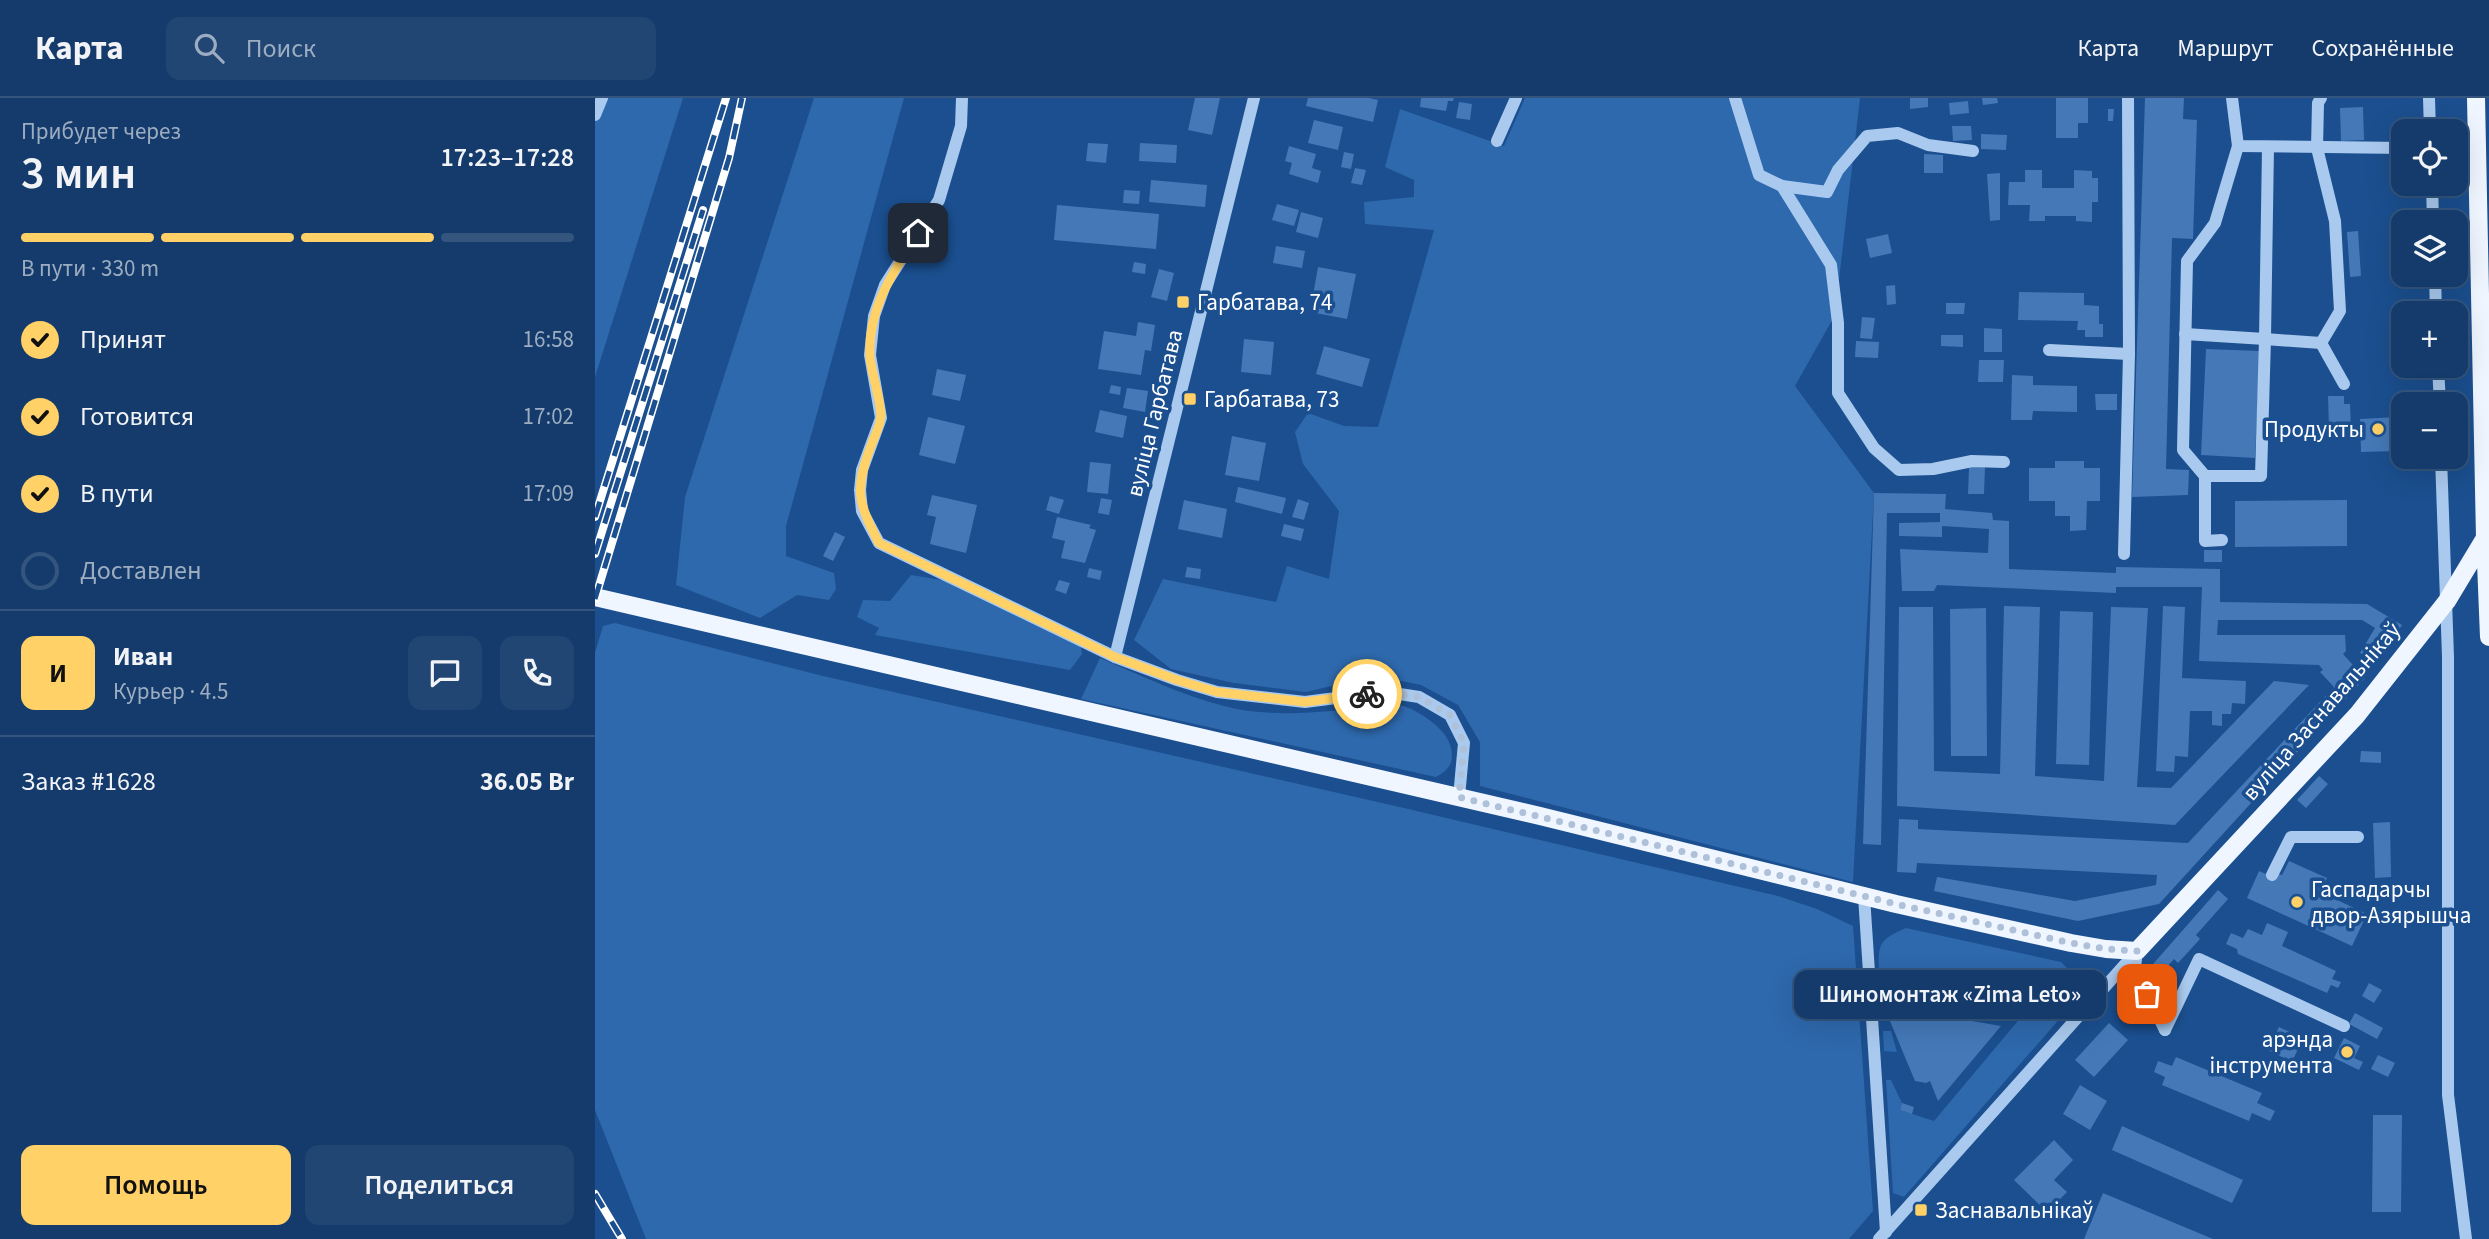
<!DOCTYPE html>
<html lang="ru">
<head>
<meta charset="utf-8">
<style>
	:root { --surface:#143b6b; --page:#214673; --text:#f1f3f6; --muted:#9dadc1; --line:#33557e; --accent:#ffd166 }
	body { margin:0; font-family:"Source Sans 3",sans-serif; background:var(--page); color:var(--text); height:100vh; display:flex; flex-direction:column; font-size:26px; white-space:nowrap }
	* { box-sizing:border-box; margin:0 }
	p { font-size:23px; color:var(--muted) }
	.icon { flex:none; width:38px; height:38px; fill:none; stroke:currentColor; stroke-width:2; stroke-linecap:round; stroke-linejoin:round }
	.map { position:relative; flex:1; overflow:hidden }
	.side { display:flex; flex-direction:column; background:var(--surface); width:595px }
	.side>* { flex:none }
	.tools { position:absolute; left:1796px; top:21px; display:grid; gap:14px }
	.tools a { display:grid; place-items:center; width:77px; height:77px; border-radius:14px; background:var(--surface); box-shadow:0 7px 28px #0002,0 0 0 2px var(--line); font-size:35px }
	.pin { position:absolute; display:grid; place-items:center; width:60px; height:60px; color:#fff; margin:-30px; border-radius:14px; box-shadow:0 4px 10px #0006 }
	.courier { position:absolute; display:grid; place-items:center; width:70px; height:70px; margin:-35px; border:5px solid #ffd166; border-radius:50%; background:#fff; color:#222; box-shadow:0 2px 9px #0007 }
	.bubble { position:absolute; height:49px; border-radius:14px; background:var(--surface); box-shadow:0 7px 28px #0002,0 0 0 2px var(--line); font-size:23px; font-weight:600; line-height:49px; text-align:center }
	.overview em { font-style:normal; font-weight:600 }
	.overview div { display:flex; flex-direction:column-reverse }
	.overview { display:flex; align-items:center; justify-content:space-between; height:119px; padding:0 21px }
	h1 { font-size:46px; font-weight:600; line-height:52px }
	.bar { display:grid; grid-template-columns:repeat(4,1fr); gap:10px 7px; align-content:center; height:84px; padding:0 21px }
	.bar i { height:9px; border-radius:5px; background:var(--line) }
	.bar .active { background:var(--accent) }
	.bar p { grid-column:span 4 }
	.line { display:flex; align-items:center; gap:18px; padding:0 21px; border-top:2px solid var(--line) }
	.line div { flex:1 }
	.round { display:grid; place-items:center; flex:none; width:74px; height:74px; border-radius:14px; background:var(--page) }
	ol { padding:0 21px; list-style:none }
	li { display:flex; align-items:center; gap:21px; height:77px }
	li p { margin-inline-start:auto }
	li .icon { padding:7px; border-radius:50%; background:var(--accent); color:#111; stroke-width:4 }
	li:last-child { color:var(--muted) }
	li i { width:38px; height:38px; border:4px solid var(--line); border-radius:50% }
	.button { display:flex; gap:14px; margin-top:auto; padding:14px 21px }
	.button a { flex:1; height:80px; border-radius:14px; background:var(--accent); color:#111; font-size:28px; font-weight:600; line-height:80px; text-align:center }
	.button a+a { background:var(--page); color:var(--text) }
	header { display:flex; align-items:center; gap:42px; box-sizing:border-box; height:98px; padding:0 35px; background:var(--surface); border-bottom:2px solid var(--line) }
	header strong { font-size:33px }
	nav { display:flex; gap:38px; margin-inline-start:auto; font-size:24px }
	.search { width:490px; height:63px; background:var(--page); display:flex; align-items:center; gap:18px; box-sizing:border-box; padding:0 24px; border-radius:14px; color:var(--muted); font-size:26px }
	main { display:flex; flex:1; min-height:0 }
	.map>svg:first-child { display:block }
	.green { fill:#2e69ad }
	.building { fill:#4478b7 }
	.lines { fill:none; stroke-linecap:round; stroke-linejoin:round }
	.minor { stroke:#a9c9ee; stroke-width:12 }
	.major { stroke:#f0f6ff; stroke-width:18 }
	.rail-casing { stroke:#fff; stroke-width:8 }
	.rail { stroke:#1b4f8f; stroke-width:5; stroke-dasharray:16; stroke-linecap:butt }
	.done { stroke:#afc1d8; stroke-width:7; stroke-dasharray:0 12.6 }
	.route { stroke:#ffd166; stroke-width:9 }
	.poi-dot { fill:#ffd166; stroke:#1b4f8f; stroke-width:2.5 }
	.labels { text-anchor:middle; stroke-width:7; stroke-linejoin:round; paint-order:stroke }
	.poi-label { font-size:23px; fill:#fff; stroke:#1b4f8f; text-anchor:start }
	.street-label { font-size:23px; fill:#fff; stroke:#1b4f8f }
</style>
</head>
<body>
<header>
<strong>Карта</strong>
<div class="search"><svg class="icon" aria-label="search" viewBox="0 0 24 24"><circle cx="10" cy="10" r="6"/><path d="M15 15l6 6"/></svg>Поиск</div>
<nav><a>Карта</a><a>Маршрут</a><a>Сохранённые</a></nav>
</header>
<main>
<section class="side">
<div class="overview"><div><h1>3 мин</h1><p>Прибудет через</p></div><em>17:23–17:28</em></div>
<div class="bar"><i class="active"></i><i class="active"></i><i class="active"></i><i></i><p>В пути · 330 m</p></div>
<ol>
<li><svg class="icon" aria-label="check" viewBox="0 0 24 24"><path d="M5 12l5 5 9-10"/></svg>Принят<p>16:58</p></li>
<li><svg class="icon" aria-label="check" viewBox="0 0 24 24"><path d="M5 12l5 5 9-10"/></svg>Готовится<p>17:02</p></li>
<li><svg class="icon" aria-label="check" viewBox="0 0 24 24"><path d="M5 12l5 5 9-10"/></svg>В пути<p>17:09</p></li>
<li><i></i>Доставлен</li>
</ol>
<div class="line" style="height:126px"><b class="round" style="background:var(--accent);color:#111">И</b><div><b>Иван</b><p>Курьер · 4.5</p></div><a class="round"><svg class="icon" aria-label="chat" viewBox="0 0 24 24"><path d="M4 5h16v11H9l-5 4z"/></svg></a><a class="round"><svg class="icon" aria-label="phone" viewBox="0 0 24 24"><path d="M5 4h4l2 5-3 2q2 4 5 5l2-3 5 2v4C11 20 4 13 5 4z"/></svg></a></div>
<div class="line" style="height:91px"><div>Заказ #1628</div><b>36.05 Br</b></div>
<div class="button"><a>Помощь</a><a>Поделиться</a></div>
</section>
<div class="map">
<svg width="1894" height="1141" viewBox="0 0 1894 1141">
	<rect width="100%" height="100%" fill="#1b4f8f"/>
	<!-- green -->
	<g class="green">
		<path d="M0 0H88L0 279Z"/>
		<path d="M219 0H309L191 428V458L239 475 241 491 234 502 202 497 165 520 81 487 90 399Z"/>
		<path d="M930 0H1265L1240 217 1200 288 1279 395 1258 784 885 688V644L863 607 826 587 792 580 758 583 711 594 639 585 576 571 539 542 568 481 681 504 692 468 734 481 744 413 708 366 700 334 713 315 749 328 783 329 839 132 770 126 769 104 819 99V82L790 69 805 11 909 48Z"/>
		<path d="M316 477 353 483 485 545 487 556 475 572 280 537 284 530 262 519 268 502 295 503Z"/>
		<path d="M20 525 228 578 809 710 1183 798 1222 811 1258 828 1278 1113 1254 1141H51L0 1012V555L8 528Z"/>
		<path d="M505 560C545 577 586 597 629 608 662 617 702 616 736 613 757 610 783 602 805 607 823 612 852 630 856 650 859 665 854 672 841 679L486 601Z"/>
		<path d="M1311 830 1466 864 1482 880 1481 902 1309 1099 1298 1095 1291 982H1296L1307 1005 1305 1012 1339 1023 1427 918 1419 899 1284 877C1283 846 1283 842 1311 830Z"/>
		<path d="M1288 933H1296L1302 954 1289 953Z"/>
	</g>
	<!-- building -->
	<g class="building">
		<path d="M600 0H625L617 37 593 32Z"/>
		<path d="M713 0H774L783 2 778 24 711 8Z"/>
		<path d="M826 0H859L858 3H853L851 13 825 9Z"/>
		<path d="M1315 0H1333V9L1315 11Z"/>
		<path d="M1387 0H1402L1403 5 1388 7Z"/>
		<path d="M1461 0H1493V25H1483V40H1461Z"/>
		<path d="M1550 0H1589L1588 21 1602 22 1598 141 1577 140 1571 371 1594 372 1593 397 1537 399Z"/>
		<path d="M1373 3 1374 15 1355 17 1354 5Z"/>
		<path d="M864 4 877 6 875 22 861 20Z"/>
		<path d="M1768 9 1769 42 1746 43 1745 10Z"/>
		<path d="M1513 11H1519L1518 23H1513Z"/>
		<path d="M719 22 748 29 743 52 713 45Z"/>
		<path d="M1357 28H1376L1377 42 1358 43Z"/>
		<path d="M1386 36 1412 37 1411 52 1386 51Z"/>
		<path d="M493 45 513 46 511 65 491 63Z"/>
		<path d="M545 45 582 47 581 65 544 63Z"/>
		<path d="M694 48 721 56 717 70 726 73 723 85 694 76 697 65 690 63Z"/>
		<path d="M749 54 759 56 756 71 746 69Z"/>
		<path d="M1329 56 1348 57V75H1329Z"/>
		<path d="M760 70 771 72 767 87 756 85Z"/>
		<path d="M1430 72H1447V90H1479V72L1497 73V80H1503V104H1497V124L1481 123V118H1450V123H1434L1435 107H1413L1414 84H1430Z"/>
		<path d="M1405 75V122L1395 123 1392 76Z"/>
		<path d="M556 82 612 87 610 109 554 104Z"/>
		<path d="M529 92 545 93 544 106 528 105Z"/>
		<path d="M682 106 704 112 699 128 677 122Z"/>
		<path d="M462 107 564 116 561 151 459 142Z"/>
		<path d="M706 114 728 120 723 140 701 134Z"/>
		<path d="M1763 133 1766 178 1755 179 1752 134Z"/>
		<path d="M1293 136 1297 155 1275 160 1271 141Z"/>
		<path d="M681 148 710 153 707 170 678 165Z"/>
		<path d="M539 164 551 166 550 176 537 174Z"/>
		<path d="M723 169 761 176 752 221 715 214Z"/>
		<path d="M564 171 579 175 572 203 556 199Z"/>
		<path d="M1300 187 1301 206 1292 207 1291 188Z"/>
		<path d="M1424 194 1489 195V207L1504 208V226H1508V239H1490V232H1482L1483 223 1423 222Z"/>
		<path d="M1351 205H1370L1369 216H1351Z"/>
		<path d="M1267 219 1280 220 1277 241 1265 240Z"/>
		<path d="M543 224 560 227 556 253 550 252 546 277 503 271 509 233 541 238Z"/>
		<path d="M1389 230 1407 231V254H1389Z"/>
		<path d="M1346 237H1368V249L1346 248Z"/>
		<path d="M649 241 679 244 676 277 646 274Z"/>
		<path d="M1261 243 1284 244 1283 260 1260 259Z"/>
		<path d="M729 248 775 261 767 289 721 276Z"/>
		<path d="M1611 251 1665 253 1660 360 1606 357Z"/>
		<path d="M1384 262H1409L1408 284H1383Z"/>
		<path d="M342 271 371 277 365 303 337 297Z"/>
		<path d="M1417 277 1438 278V287L1482 288V314L1438 313 1437 322H1416Z"/>
		<path d="M516 287 526 289 525 297 514 295Z"/>
		<path d="M532 290 553 293 550 314 528 310Z"/>
		<path d="M1500 296H1522V312H1501Z"/>
		<path d="M1733 298H1749V306H1755L1756 331H1734Z"/>
		<path d="M505 312 532 318 528 340 500 334Z"/>
		<path d="M333 319 370 328 360 366 324 357Z"/>
		<path d="M1801 319 1802 353 1766 354 1765 321Z"/>
		<path d="M637 338 671 345 664 383 630 377Z"/>
		<path d="M1460 363H1489V370H1505V403H1492L1491 432 1475 433V418H1460V403H1434V370H1460Z"/>
		<path d="M495 364 516 366 513 396 492 394Z"/>
		<path d="M1374 369H1390L1389 396H1373Z"/>
		<path d="M643 389 691 400 687 416 640 404Z"/>
		<path d="M1279 395 1351 396 1350 411 1397 415 1398 422 1414 423V471L1521 475V469L1625 471V504L1772 506 1807 527 1782 566 1765 555 1780 530 1767 522H1623L1622 537H1750L1751 553 1748 556 1770 580 1564 806 1483 823 1339 793 1342 779 1480 803 1561 787 1562 777 1322 765 1321 775 1302 774 1304 721 1323 722V731L1593 745 1739 589 1725 574 1728 572 1724 567 1604 563 1607 489H1521V495L1342 487 1339 493H1307L1305 451 1393 455 1394 431 1347 428V439L1304 438V425L1345 424V415H1292L1286 747 1268 746Z"/>
		<path d="M337 397 382 407 371 455 335 446 341 419 332 417Z"/>
		<path d="M455 398 469 402 464 416 451 412Z"/>
		<path d="M506 400 517 402 514 417 503 415Z"/>
		<path d="M703 401 714 405 709 422 697 419Z"/>
		<path d="M589 402 632 411 627 440 583 431Z"/>
		<path d="M1752 402V448L1640 449V403Z"/>
		<path d="M462 419 496 427 494 430 501 432 490 465 466 460 470 443 457 440Z"/>
		<path d="M689 426 709 431 706 443 686 438Z"/>
		<path d="M240 434 250 439 238 463 228 458Z"/>
		<rect x="1609" y="452" width="18" height="12"/>
		<path d="M592 469 606 471 605 481 590 479Z"/>
		<path d="M494 470 507 473 505 482 492 479Z"/>
		<path d="M464 482 475 485 471 496 460 492Z"/>
		<path d="M1409 508 1445 509 1440 678 1509 683 1516 509 1553 510 1542 689 1576 690 1679 583 1714 587 1580 727 1302 708 1304 509H1338L1339 673 1405 676Z"/>
		<path d="M1568 508 1590 509 1587 580 1651 583 1650 606 1637 605 1636 616H1627V628L1617 627V613H1595L1593 659 1580 658 1579 674 1561 673Z"/>
		<path d="M1391 510 1392 658H1356L1355 511Z"/>
		<path d="M1465 513 1498 514 1494 667 1461 666Z"/>
		<path d="M1766 653 1786 654V665L1765 664Z"/>
		<path d="M1724 678 1733 686 1711 710 1702 702Z"/>
		<path d="M1795 724 1796 779 1780 780 1778 725Z"/>
		<path d="M1694 763 1732 780 1725 794 1772 816 1757 848 1652 800 1664 773 1678 779 1680 775 1687 777Z"/>
		<path d="M1623 792 1633 801 1601 837 1605 841 1583 865 1579 861 1561 882 1552 873Z"/>
		<path d="M1672 825 1693 834 1687 848 1741 873 1737 881 1746 884 1743 890 1736 887 1732 895 1643 856 1642 851 1631 846 1636 835 1648 840 1653 831 1667 837Z"/>
		<path d="M1774 885 1787 892 1779 905 1767 898Z"/>
		<path d="M1542 894 1550 900 1538 918 1530 912Z"/>
		<path d="M1302 905 1349 912 1348 918 1406 928 1343 1003 1335 983 1331 985 1320 983 1292 916Z"/>
		<path d="M1760 915 1788 930 1782 941 1754 926Z"/>
		<path d="M1514 925 1533 942 1499 979 1480 962Z"/>
		<path d="M1684 929 1708 940 1697 964 1673 952Z"/>
		<path d="M1749 940 1765 948 1759 960 1768 964 1764 972 1739 960Z"/>
		<path d="M1783 957 1800 965 1793 979 1776 971Z"/>
		<path d="M1581 959 1667 995 1662 1005 1680 1013 1675 1023 1657 1015 1654 1023 1567 987 1570 979 1559 974 1563 963 1577 968Z"/>
		<path d="M1485 987 1512 1003 1495 1032 1468 1016Z"/>
		<path d="M1307 1005 1319 1009 1317 1016 1305 1012Z"/>
		<path d="M1778 1017H1807L1806 1114H1777Z"/>
		<path d="M1527 1028 1648 1082 1637 1105 1517 1052Z"/>
		<path d="M1459 1042 1478 1062 1459 1082 1472 1094 1452 1114 1419 1082Z"/>
		<path d="M1508 1095 1618 1141H1489Z"/>
	</g>
	<g class="lines">
		<!-- minor -->
		<g class="minor">
			<path d="M367 0 366 28 344 102 290 187 279 218 275 257 286 320 267 372 265 392 267 413 284 445 520 559 582 582 622 594 710 604 772 596 798 595 824 599 855 617 869 645 864 699"/>
			<path d="M1140 0 1164 77 1187 88 1236 167 1243 225V295L1279 350 1304 372 1338 371 1377 363 1409 364"/>
			<path d="M1637 0 1643 48 1808 50"/>
			<path d="M1726 0 1723 5 1722 50 1740 123 1745 213 1726 245 1749 286"/>
			<path d="M1834 0 1835 33"/>
			<path d="M0 17 7 0"/>
			<path d="M902 43 921 0"/>
			<path d="M1643 48 1620 125 1592 163 1588 352 1610 378H1666L1670 241 1726 245"/>
			<path d="M1860 49H1883"/>
			<path d="M1837 86 1838 124"/>
			<path d="M1187 88 1232 94 1243 72 1272 38 1303 35 1333 47 1378 53"/>
			<path d="M1840 177 1841 215"/>
			<path d="M1590 236 1670 241 1673 49"/>
			<path d="M1454 252 1534 256"/>
			<path d="M1843 268 1845 306"/>
			<path d="M1846 359 1853 559V997L1871 1141"/>
			<path d="M1610 378V443L1627 442"/>
			<path d="M1529 456 1534 256 1533 0"/>
			<path d="M520 559 659 0"/>
			<path d="M1677 777 1696 739H1763"/>
			<path d="M1269 798 1291 1134"/>
			<path d="M1542 853 1540 869 1543 878 1570 932"/>
			<path d="M1570 932 1604 861 1749 928"/>
			<path d="M1284 1141 1542 853"/>
		</g>
		<!-- major -->
		<g class="major">
			<path d="M1881 0 1890 440 1894 539"/>
			<path d="M0 499 945 718 1301 806 1476 845 1511 851 1542 853 1762 617 1852 503 1890 440"/>
		</g>
		<defs>
			<g id="rail">
				<path d="M0 419 131 0"/>
				<path d="M0 456 108 112"/>
				<path d="M0 501 134 60 147 0"/>
				<path d="M0 1096 27 1141"/>
			</g>
		</defs>
		<!-- rail casing -->
		<use href="#rail" class="rail-casing"/>
		<!-- rail -->
		<use href="#rail" class="rail"/>
	</g>
	<g class="lines">
		<!-- done -->
		<path class="done" d="M772 596 798 595 824 599 855 617 869 645 864 699 1301 806 1476 845 1511 851 1542 853 1540 869 1552 896"/>
		<!-- route -->
		<path class="route" d="M323 135C299 173 272 211 275 259 277 278 285 298 286 317 286 327 279 339 276 348 259 392 263 404 284 445L520 559 582 582 622 594 710 604 772 596"/>
	</g>
	<!-- markers -->
	<g class="poi-dot">
		<rect x="581" y="197" width="14" height="14" rx="3.5"/>
		<rect x="588" y="294" width="14" height="14" rx="3.5"/>
		<circle cx="1783" cy="331" r="7"/>
		<circle cx="1702" cy="804" r="7"/>
		<circle cx="1752" cy="954" r="7"/>
		<rect x="1319" y="1105" width="14" height="14" rx="3.5"/>
	</g>
	<g class="labels">
		<!-- poi labels -->
		<g class="poi-label">
			<text x="602" y="212">Гарбатава, 74</text>
			<text x="609" y="309">Гарбатава, 73</text>
			<text x="1769" y="339" text-anchor="end">Продукты</text>
			<text x="1716" y="799">Гаспадарчы<tspan x="1716" dy="26">двор-Азярышча</tspan></text>
			<text x="1738" y="949" text-anchor="end">арэнда<tspan x="1738" dy="26">інструмента</tspan></text>
			<text x="1340" y="1120">Заснавальнікаў</text>
		</g>
		<!-- street labels -->
		<g class="street-label">
			<text transform="translate(559 315) rotate(-76)" y="8">вуліца Гарбатава</text>
			<text transform="translate(1726 613) rotate(-49)" y="8">вуліца Заснавальнікаў</text>
		</g>
	</g>
</svg>
<div class="tools">
<a><svg class="icon" aria-label="locate" viewBox="0 0 24 24"><circle cx="12" cy="12" r="6"/><path d="M12 2v4M12 18v4M2 12h4M18 12h4"/></svg></a>
<a><svg class="icon" aria-label="layers" viewBox="0 0 24 24"><path d="M12 4l9 5-9 5-9-5zM3 14l9 5 9-5"/></svg></a>
<a>+</a>
<a>−</a>
</div>
<div class="pin" style="left:1552px;top:896px;background:#ea580c"><svg class="icon" aria-label="bag" viewBox="0 0 24 24"><path d="M5 8h14l-1 12H6zM9 8a3 3 0 0 1 6 0"/></svg></div>
<div class="pin" style="left:323px;top:135px;background:#1f2937"><svg class="icon" aria-label="home" viewBox="0 0 24 24"><path d="M3 11l9-7 9 7M6 9v11h12V9"/></svg></div>
<div class="courier" style="left:772px;top:596px"><svg class="icon" aria-label="bike" viewBox="0 0 24 24"><circle cx="6" cy="16" r="4"/><circle cx="18" cy="16" r="4"/><path d="M6 16l4-8h5l3 8M10 8l3 8H6M13 5h3"/></svg></div>
<div class="bubble" style="left:1199px;top:872px;width:312px">Шиномонтаж «Zima Leto»</div>
</div>
</main>
</body>
</html>
